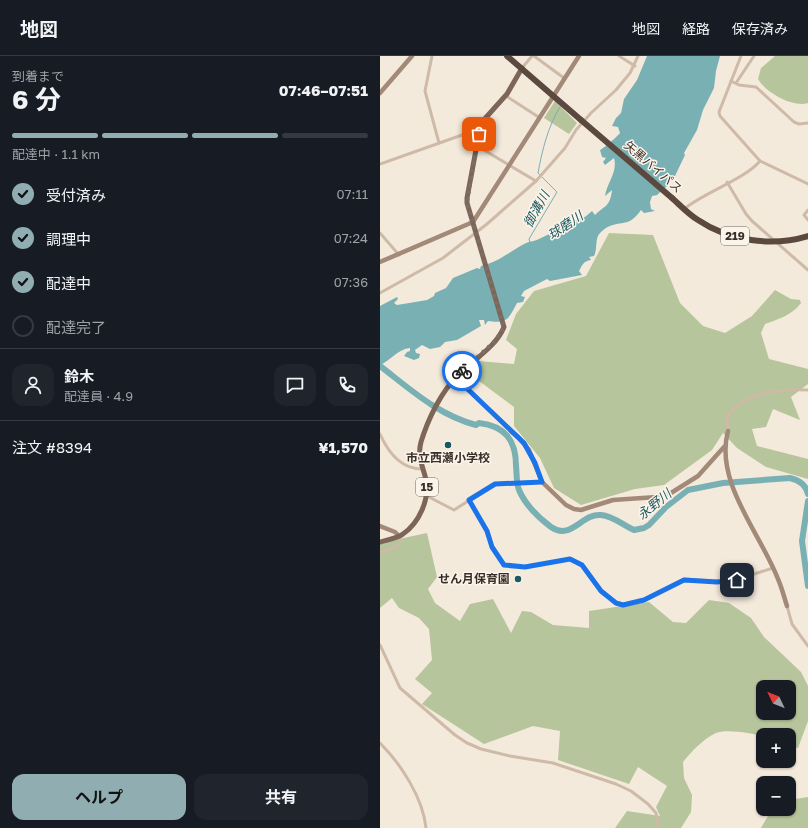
<!DOCTYPE html>
<html lang="ja">
<head>
<meta charset="utf-8">
<style>
	:root { --surface:#171b24; --page:#20242c; --text:#f1f3f6; --muted:#9ea1a6; --line:#363941; --accent:#90aeb2 }
	body { margin:0; font-family:"Golos Text","Noto Sans JP",sans-serif; background:var(--page); color:var(--text); height:100vh; display:flex; flex-direction:column; font-size:15px; white-space:nowrap }
	* { box-sizing:border-box; margin:0 }
	p { font-size:13px; color:var(--muted) }
	.icon { flex:none; width:22px; height:22px; fill:none; stroke:currentColor; stroke-width:2; stroke-linecap:round; stroke-linejoin:round }
	.map { position:relative; flex:1; overflow:hidden }
	.details { display:flex; flex-direction:column; background:var(--surface); width:380px }
	.details>* { flex:none }
	.needle { width:26px; rotate:313deg }
	.controls { position:absolute; left:376px; top:624px; display:grid; gap:8px }
	.controls a { display:grid; place-items:center; width:40px; height:40px; border-radius:8px; background:var(--surface); box-shadow:0 1px 3px #0004; font-size:20px }
	.pin { position:absolute; display:grid; place-items:center; width:34px; height:34px; color:#fff; margin:-17px; border-radius:8px; box-shadow:0 2px 6px #0006 }
	.courier { position:absolute; display:grid; place-items:center; width:40px; height:40px; margin:-20px; border:3px solid #1a73e8; border-radius:50%; background:#fff; color:#222; box-shadow:0 1px 5px #0007 }
	.head em { font-style:normal; font-weight:700 }
	.head div { display:flex; flex-direction:column-reverse }
	.head { display:flex; align-items:center; justify-content:space-between; height:68px; padding:0 12px }
	h1 { font-size:26px; font-weight:700; line-height:30px }
	.bar { display:grid; grid-template-columns:repeat(4,1fr); gap:6px 4px; align-content:center; height:48px; padding:0 12px }
	.bar i { height:5px; border-radius:3px; background:var(--line) }
	.bar .active { background:var(--accent) }
	.bar p { grid-column:span 4 }
	.line { display:flex; align-items:center; gap:10px; padding:0 12px; border-top:1px solid var(--line) }
	.line div { flex:1 }
	.round { display:grid; place-items:center; flex:none; width:42px; height:42px; border-radius:12px; background:var(--page) }
	ol { padding:0 12px; list-style:none }
	li { display:flex; align-items:center; gap:12px; height:44px }
	li p { margin-inline-start:auto }
	li .icon { padding:4px; border-radius:50%; background:var(--accent); color:#111; stroke-width:4 }
	li:last-child { color:var(--muted) }
	li i { width:22px; height:22px; border:2px solid var(--line); border-radius:50% }
	.action { display:flex; gap:8px; margin-top:auto; padding:8px 12px }
	.action a { flex:1; height:46px; border-radius:12px; background:var(--accent); color:#111; font-size:16px; font-weight:700; line-height:46px; text-align:center }
	.action a+a { background:var(--page); color:var(--text) }
	header { display:flex; align-items:center; gap:24px; box-sizing:border-box; height:56px; padding:0 20px; background:var(--surface); border-bottom:1px solid var(--line) }
	header strong { font-size:19px }
	nav { display:flex; gap:22px; margin-inline-start:auto; font-size:14px }
	main { display:flex; flex:1; min-height:0 }
	.map>svg:first-child { display:block }
	.green { fill:#b6c59b; fill-rule:evenodd }
	.water { fill:#79b0b4 }
	.lines { fill:none; stroke-linecap:round; stroke-linejoin:round }
	.stream { stroke:#79b0b4; stroke-width:1 }
	.river { stroke:#79b0b4; stroke-width:6 }
	.street { stroke:#cebaa7; stroke-width:3 }
	.secondary { stroke:#a28978; stroke-width:4.5 }
	.primary { stroke:#7d6658; stroke-width:5 }
	.highway { stroke:#5b483e; stroke-width:6 }
	.highway-bridge { stroke:#5b483e; stroke-width:6 }
	.done { stroke:#7b7067; stroke-width:4; stroke-dasharray:0 7.2 }
	.route { stroke:#1a73e8; stroke-width:5 }
	.poi-dot { fill:#1a595f; stroke:#fbf4ea; stroke-width:1.5 }
	.labels { text-anchor:middle; stroke-width:3; stroke-linejoin:round; paint-order:stroke }
	.shield { fill:#fbf4ea; stroke:#746962; stroke-width:1 }
	.shield-label { font-size:11px; font-weight:bold; fill:#3a2e28 }
	.street-label { font-size:12px; fill:#3a2e28; stroke:#fbf4ea }
	.poi-label { font-size:12px; font-weight:bold; fill:#3a2e28; stroke:#fbf4ea }
	.water-label { font-size:13px; font-style:italic; fill:#1a595f; stroke:#fbf4ea }
</style>
</head>
<body>
<header>
<strong>地図</strong>
<nav><a>地図</a><a>経路</a><a>保存済み</a></nav>
</header>
<main>
<section class="details">
<div class="head"><div><h1>6 分</h1><p>到着まで</p></div><em>07:46–07:51</em></div>
<div class="bar"><i class="active"></i><i class="active"></i><i class="active"></i><i></i><p>配達中 · 1.1 km</p></div>
<ol>
<li><svg class="icon" aria-label="check" viewBox="0 0 24 24"><path d="M5 12l5 5 9-10"/></svg>受付済み<p>07:11</p></li>
<li><svg class="icon" aria-label="check" viewBox="0 0 24 24"><path d="M5 12l5 5 9-10"/></svg>調理中<p>07:24</p></li>
<li><svg class="icon" aria-label="check" viewBox="0 0 24 24"><path d="M5 12l5 5 9-10"/></svg>配達中<p>07:36</p></li>
<li><i></i>配達完了</li>
</ol>
<div class="line" style="height:72px"><a class="round"><svg class="icon" aria-label="person" viewBox="0 0 24 24"><circle cx="12" cy="8" r="4"/><path d="M4 21q1-7 8-7t8 7"/></svg></a><div><b>鈴木</b><p>配達員 · 4.9</p></div><a class="round"><svg class="icon" aria-label="chat" viewBox="0 0 24 24"><path d="M4 5h16v11H9l-5 4z"/></svg></a><a class="round"><svg class="icon" aria-label="phone" viewBox="0 0 24 24"><path d="M5 4h4l2 5-3 2q2 4 5 5l2-3 5 2v4C11 20 4 13 5 4z"/></svg></a></div>
<div class="line" style="height:52px"><div>注文 #8394</div><b>¥1,570</b></div>
<div class="action"><a>ヘルプ</a><a>共有</a></div>
</section>
<div class="map">
<svg width="428" height="772" viewBox="0 0 428 772">
	<rect width="100%" height="100%" fill="#f4eadc"/>
	<!-- green -->
	<g class="green">
		<path d="M395 0H428V47C413 52 385 36 378 23L381 12Z"/>
		<path d="M175 45 197 67 189 78 164 62Z"/>
		<path d="M229 177 273 179 300 247 323 270 345 277 372 260 395 234 411 243 420 244 421 247C412 259 399 263 385 268L381 277 389 303 428 313V328L411 341 420 364 393 353 386 371 372 373 377 390 428 403V423L386 411 357 392 343 377 332 394 284 429 255 433 201 449 174 432 160 402 134 370V351L87 316 98 305 134 308 137 293 126 284 136 258 154 235 206 220Z"/>
		<path d="M47 477 57 521 48 533 55 547 80 565 90 548 113 543 131 577 142 555 151 556 173 569 209 572V555L269 546 293 566 306 567 329 544 349 547 371 562 384 581 421 616 428 630V665L418 692 409 689V679H383V681C373 677 346 673 336 677 323 683 312 695 303 706L304 722 312 739 311 756 301 772H235L247 755 280 760 276 751 287 730 258 711 249 728 178 704 180 675 153 670 104 688 42 648 52 637 35 623 52 604 49 573 39 562 19 552 12 542 0 552V487ZM383 631H409V657H383Z"/>
		<path d="M428 741V772H381L392 753H409V744Z"/>
	</g>
	<!-- water -->
	<path class="water" d="M267 0H340L336 15 334 32 323 54 317 74 304 97 305 99 295 120H292L288 125 287 130 277 139 272 140 270 146 271 153 275 155 264 157 261 154C247 175 237 161 221 176 214 182 218 193 214 200L209 201 211 204C203 205 202 210 199 215L202 219 170 225 167 223 144 235 141 240 145 241 143 246 137 247C129 261 129 268 108 265L105 269 104 264H99L101 270 77 284 65 286 60 291 50 293 42 289 35 294 36 297 40 298 39 302 34 304 24 300 27 296 30 295V292C18 293 11 304 0 309V250L17 241 18 243 14 247 17 249 47 244 54 240 55 237 66 232 73 222 97 212 100 213 101 210C119 206 130 195 146 187 151 185 156 185 161 182 172 177 183 171 195 166L197 162 205 161 212 155 215 159C225 149 230 151 232 134L225 140C227 126 238 116 234 102L225 109 223 106 226 102 222 101 220 94C223 93 238 80 240 77L238 71 232 70 236 62 241 57 244 43 257 24Z"/>
	<g class="lines">
		<!-- stream -->
		<g class="stream">
			<path d="M160 119 158 117C162 95 168 70 180 51"/>
			<path d="M150 187 149 183 177 136 162 121"/>
		</g>
		<!-- river -->
		<g class="river">
			<path d="M0 310C30 333 58 359 96 369L99 367C125 370 136 384 136 410 137 418 136 426 139 434 145 448 159 462 171 471 191 485 202 457 221 459 233 460 243 469 254 474L264 472 269 469 286 451 308 434 343 427 410 422C419 424 426 429 428 438"/>
			<path d="M428 445 422 485 428 530"/>
		</g>
		<!-- street -->
		<g class="street">
			<path d="M52 0 45 35 59 87"/>
			<path d="M154 0 184 22"/>
			<path d="M239 0 255 10"/>
			<path d="M361 0 339 56 340 60 380 105 428 128"/>
			<path d="M142 12 152 0"/>
			<path d="M351 25 359 29 376 31 414 66 419 68 428 67"/>
			<path d="M356 27 374 0"/>
			<path d="M126 40 160 62"/>
			<path d="M97 90 156 125"/>
			<path d="M0 108 82 79 101 67"/>
			<path d="M347 126 366 158 372 165 428 214"/>
			<path d="M304 153C325 136 365 123 380 105"/>
			<path d="M428 154 424 159 428 164"/>
			<path d="M0 177 19 199"/>
			<path d="M0 237 63 202 107 168 156 125 185 92 196 74 211 57 236 34 250 17 258 0"/>
			<path d="M76 322 131 375"/>
			<path d="M348 375 347 361C362 336 402 333 428 334"/>
			<path d="M0 378C8 396 20 413 42 413"/>
			<path d="M47 440 74 454 115 428 162 426"/>
			<path d="M89 444 107 475 112 491 124 509 145 511 189 503 202 509 221 535 236 547 243 549 264 544 304 523 349 526 393 512"/>
			<path d="M0 496C9 493 16 494 21 485L19 480"/>
			<path d="M407 550 412 568 428 590"/>
			<path d="M0 589 20 632 75 679 87 687 101 693 130 700 173 707 236 728 251 735 268 748 276 757 279 772"/>
			<path d="M0 687C21 708 43 742 46 772"/>
		</g>
		<!-- secondary -->
		<g class="secondary">
			<path d="M0 37 32 0"/>
			<path d="M0 206 93 166 199 0"/>
			<path d="M131 375 138 381 149 394 162 426 186 449 194 453 201 454 233 444 277 441 291 437 318 420 344 391"/>
			<path d="M348 375C334 426 381 478 398 523 402 532 404 541 407 550"/>
			<path d="M0 470 15 476 19 480"/>
		</g>
		<!-- primary -->
		<path class="primary" d="M0 486C7 484 18 482 23 478 39 467 50 443 46 424 43 410 37 401 41 386 48 363 61 336 78 319 93 304 116 291 124 271L87 147V142L101 67 127 38 142 12"/>
		<!-- highway -->
		<g class="highway">
			<path d="M127 0 201 64"/>
			<path d="M292 142C300 149 308 158 318 164 349 185 392 191 428 180"/>
		</g>
		<!-- highway-bridge -->
		<path class="highway-bridge" d="M201 64 292 142"/>
	</g>
	<g class="lines">
		<!-- done -->
		<path class="done" d="M82 315 116 284 124 271 87 147 99 78"/>
		<!-- route -->
		<path class="route" d="M82 315 76 322 144 387 155 407 162 426 115 428 89 444 107 475 112 491 124 509 145 511 190 503 202 509 221 535 236 547 243 549 264 544 304 524 337 526 357 524"/>
	</g>
	<!-- markers -->
	<g class="poi-dot">
		<circle cx="68" cy="389" r="4"/>
		<circle cx="138" cy="523" r="4"/>
	</g>
	<g class="labels">
		<!-- shield labels -->
		<g class="shield">
			<rect x="341" y="171" width="28" height="18" rx="3"/>
			<rect x="36" y="422" width="22" height="18" rx="3"/>
		</g>
		<g class="shield-label">
			<text x="355" y="184">219</text>
			<text x="47" y="435">15</text>
		</g>
		<!-- street labels -->
		<g class="street-label">
			<text transform="translate(273 111) rotate(41)" y="4">矢黒バイパス</text>
		</g>
		<!-- poi labels -->
		<g class="poi-label">
			<text x="68" y="406">市立西瀬小学校</text>
			<text x="130" y="527" text-anchor="end">せん月保育園</text>
		</g>
		<!-- water labels -->
		<g class="water-label">
			<text transform="translate(156 153) rotate(-61)" y="5">御溝川</text>
			<text transform="translate(185 169) rotate(-34)" y="5">球磨川</text>
			<text transform="translate(274 448) rotate(-39)" y="5">永野川</text>
		</g>
	</g>
</svg>
<div class="controls">
<a><svg class="needle" viewBox="-14 -14 28 28"><path d="M0-13l5 13h-10z" fill="#e53935"/><path d="M0 13l5-13h-10z" fill="#9ea1a6"/></svg></a>
<a>+</a>
<a>−</a>
</div>
<div class="pin" style="left:99px;top:78px;background:#ea580c"><svg class="icon" aria-label="bag" viewBox="0 0 24 24"><path d="M5 8h14l-1 12H6zM9 8a3 3 0 0 1 6 0"/></svg></div>
<div class="pin" style="left:357px;top:524px;background:#1f2937"><svg class="icon" aria-label="home" viewBox="0 0 24 24"><path d="M3 11l9-7 9 7M6 9v11h12V9"/></svg></div>
<div class="courier" style="left:82px;top:315px"><svg class="icon" aria-label="bike" viewBox="0 0 24 24"><circle cx="6" cy="16" r="4"/><circle cx="18" cy="16" r="4"/><path d="M6 16l4-8h5l3 8M10 8l3 8H6M13 5h3"/></svg></div>
</div>
</main>
</body>
</html>
